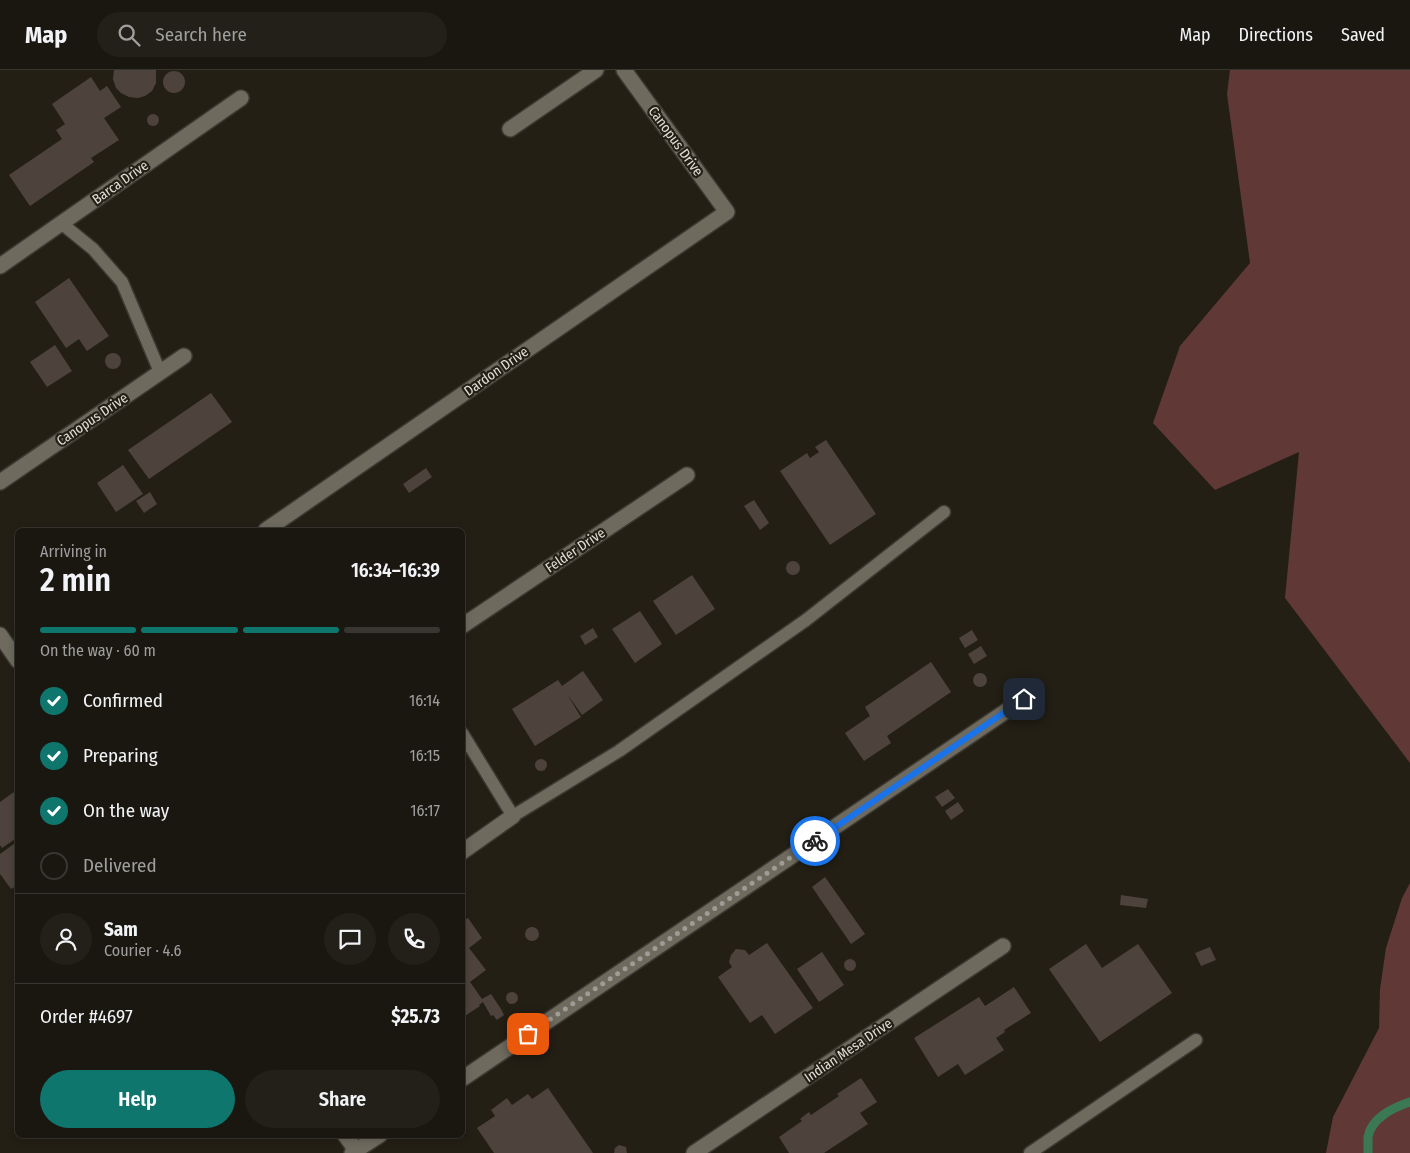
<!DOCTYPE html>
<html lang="en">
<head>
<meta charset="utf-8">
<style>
	:root { --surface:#1a1710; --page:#232019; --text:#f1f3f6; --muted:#9f9f9f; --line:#383630; --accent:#0f766e }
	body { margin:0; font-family:"Fira Sans Condensed",sans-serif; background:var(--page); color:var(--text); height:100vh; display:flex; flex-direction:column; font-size:19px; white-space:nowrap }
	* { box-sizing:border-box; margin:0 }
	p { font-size:16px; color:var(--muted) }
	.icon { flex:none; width:28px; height:28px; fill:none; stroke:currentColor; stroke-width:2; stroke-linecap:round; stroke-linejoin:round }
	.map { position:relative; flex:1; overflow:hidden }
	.sheet { position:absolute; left:15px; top:458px; width:450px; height:610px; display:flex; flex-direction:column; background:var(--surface); border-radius:8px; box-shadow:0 2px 8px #0003,0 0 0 1px var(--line) }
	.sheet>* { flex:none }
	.pin { position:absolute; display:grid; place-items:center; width:42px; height:42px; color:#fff; margin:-21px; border-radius:10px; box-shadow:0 2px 8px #0006 }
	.courier { position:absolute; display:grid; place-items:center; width:50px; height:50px; margin:-25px; border:4px solid #1a73e8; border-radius:50%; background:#fff; color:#222; box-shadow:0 1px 6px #0007 }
	.head em { font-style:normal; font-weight:600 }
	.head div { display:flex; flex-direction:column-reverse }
	.head { display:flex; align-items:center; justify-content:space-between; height:85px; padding:0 25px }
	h1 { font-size:32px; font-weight:600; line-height:38px }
	.bar { display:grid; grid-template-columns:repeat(4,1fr); gap:8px 5px; align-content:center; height:60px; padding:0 25px }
	.bar i { height:6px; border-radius:4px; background:var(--line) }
	.bar .selected { background:var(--accent) }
	.bar p { grid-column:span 4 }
	.line { display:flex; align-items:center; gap:12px; padding:0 25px; border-top:1px solid var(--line) }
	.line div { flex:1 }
	.round { display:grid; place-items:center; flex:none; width:52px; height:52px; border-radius:26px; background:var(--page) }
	ol { padding:0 25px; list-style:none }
	li { display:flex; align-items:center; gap:15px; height:55px }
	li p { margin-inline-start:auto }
	li .icon { padding:5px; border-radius:50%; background:var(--accent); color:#fff; stroke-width:4 }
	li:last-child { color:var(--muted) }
	li i { width:28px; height:28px; border:2px solid var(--line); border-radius:50% }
	.action { display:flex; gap:10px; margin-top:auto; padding:10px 25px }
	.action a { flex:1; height:58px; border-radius:30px; background:var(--accent); color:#fff; font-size:20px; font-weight:600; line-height:58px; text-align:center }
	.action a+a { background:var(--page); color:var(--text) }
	header { display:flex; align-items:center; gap:30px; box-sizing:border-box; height:70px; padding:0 25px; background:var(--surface); border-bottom:1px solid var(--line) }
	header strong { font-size:24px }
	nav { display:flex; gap:28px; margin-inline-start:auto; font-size:18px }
	.search { width:350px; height:45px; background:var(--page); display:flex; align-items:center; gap:12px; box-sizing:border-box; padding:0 18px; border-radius:28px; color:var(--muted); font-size:19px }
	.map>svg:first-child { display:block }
	.green { fill:#603936 }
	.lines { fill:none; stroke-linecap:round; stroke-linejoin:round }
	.stream { stroke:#3b7854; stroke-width:9 }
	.building { fill:#4e433c }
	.lane-casing { stroke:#3b3832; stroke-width:15 }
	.street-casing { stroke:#3b3832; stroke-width:18 }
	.lane { stroke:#6e6a5e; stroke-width:12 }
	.street { stroke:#6e6a5e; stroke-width:15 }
	.done { stroke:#9e9c94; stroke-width:5; stroke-dasharray:0 9 }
	.route { stroke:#1a73e8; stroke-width:6 }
	.labels { text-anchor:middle; stroke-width:4.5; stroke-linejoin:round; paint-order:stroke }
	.street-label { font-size:14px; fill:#e1dfd8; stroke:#231f15 }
</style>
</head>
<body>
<header>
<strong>Map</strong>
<div class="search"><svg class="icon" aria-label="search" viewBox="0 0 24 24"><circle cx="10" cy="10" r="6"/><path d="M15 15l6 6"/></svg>Search here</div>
<nav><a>Map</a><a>Directions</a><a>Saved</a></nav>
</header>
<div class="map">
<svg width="1410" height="1083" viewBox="0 0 1410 1083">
	<rect width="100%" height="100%" fill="#231f15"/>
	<!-- green -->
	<g class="green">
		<path d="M1230 0H1410V693L1285 528 1299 382 1215 420 1153 353 1180 276 1250 193 1227 24Z"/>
		<path d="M1410 813V1083H1326L1333 1047 1379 958 1380 919 1386 878 1402 828Z"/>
	</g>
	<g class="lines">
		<!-- stream -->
		<path class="stream" d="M1368 1083C1368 1078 1368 1072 1368 1067 1371 1048 1394 1037 1410 1032"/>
	</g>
	<!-- building -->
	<g class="building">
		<path d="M114 0H156V13L152 21 145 26 138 28 129 27 121 23 116 18 113 9Z"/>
		<circle cx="174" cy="12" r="11"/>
		<path d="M91 7 100 21 107 16 121 37 104 48 119 70 91 88 94 92 30 136 9 105 62 69 56 60 65 54 52 34Z"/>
		<circle cx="153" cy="50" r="6"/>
		<path d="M69 208 109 266 87 281 79 269 66 278 35 232Z"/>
		<path d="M55 275 72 301 47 317 30 292Z"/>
		<circle cx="113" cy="291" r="8"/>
		<path d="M211 323 232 352 149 409 128 380Z"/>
		<path d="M826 370 876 444 830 475 780 401 807 383 810 388 819 382 815 377Z"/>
		<path d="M123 395 143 424 116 442 97 413Z"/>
		<path d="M426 398 432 407 409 423 403 414Z"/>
		<path d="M150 422 157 434 144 443 136 431Z"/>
		<path d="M754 430 769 453 760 460 744 436Z"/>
		<circle cx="793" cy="498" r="7"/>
		<path d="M692 505 715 539 676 565 653 531Z"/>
		<path d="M640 541 662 574 635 593 612 559Z"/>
		<path d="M593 558 598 567 585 575 580 566Z"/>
		<path d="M972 560 978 570 965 578 959 568Z"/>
		<path d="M981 576 987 586 974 594 968 584Z"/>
		<path d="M931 592 951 622 887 666 891 673 864 691 845 663 870 646 865 637Z"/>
		<path d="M583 601 603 630 582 645 567 624 581 647 535 676 512 639 558 610 562 616Z"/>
		<circle cx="980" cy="610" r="7"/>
		<circle cx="541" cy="695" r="6"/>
		<path d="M18 719V767L2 778 0 775V732Z"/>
		<path d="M948 719 955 728 942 737 935 727Z"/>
		<path d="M958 732 964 741 951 750 945 741Z"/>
		<path d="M18 771V815L11 819 0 804V784Z"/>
		<path d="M825 807 865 864 851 874 812 817Z"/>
		<path d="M1121 825 1148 829 1146 838 1120 835Z"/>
		<path d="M468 848 482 868 469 878 486 900 470 912 482 929 491 924 501 939 504 945 497 950 493 945 491 946 483 932 479 935 480 936 462 948V851Z"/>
		<circle cx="532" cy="864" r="7"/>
		<path d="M767 873 813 938 775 964 762 945 750 953 718 907 732 897 729 892 731 885 736 879 745 880 749 885Z"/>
		<path d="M1086 874 1102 898 1138 874 1172 923 1100 972 1049 899Z"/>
		<path d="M1210 877 1216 890 1201 896 1195 883Z"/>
		<path d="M822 882 844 915 819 932 797 899Z"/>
		<circle cx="850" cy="895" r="6"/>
		<path d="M1014 917 1031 943 1004 960 1005 962 996 968 1004 980 965 1005 958 994 938 1007 914 968 979 927 985 936Z"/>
		<circle cx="512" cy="928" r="6"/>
		<path d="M861 1008 877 1032 860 1043 868 1054 824 1083H789L779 1067 802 1051 800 1049 809 1042 811 1045 839 1026 837 1024Z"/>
		<path d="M548 1018 593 1083H494L477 1058 495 1046 491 1040 507 1028 512 1035 528 1024 532 1029Z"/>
		<path d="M619 1075 626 1077 627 1083H614L615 1078Z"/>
	</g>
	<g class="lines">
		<defs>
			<g id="lane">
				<path d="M61 153 93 179 122 212 160 302"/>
				<path d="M462 663 513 746 619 681 806 550 944 442"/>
				<path d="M1030 1083 1196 970"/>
			</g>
			<g id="street">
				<path d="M510 59 596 0"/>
				<path d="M0 196 241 28"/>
				<path d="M0 412 184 286"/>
				<path d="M266 460 727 142 624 0"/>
				<path d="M462 556 687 405"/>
				<path d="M0 565 18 591"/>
				<path d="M462 782 513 746"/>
				<path d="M462 1009 1024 629"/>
				<path d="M345 1065 358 1083"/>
				<path d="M352 1083 380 1065"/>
				<path d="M694 1083 1003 876"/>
			</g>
		</defs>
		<!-- lane casing -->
		<use href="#lane" class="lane-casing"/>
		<!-- street casing -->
		<use href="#street" class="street-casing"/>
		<!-- lane -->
		<use href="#lane" class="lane"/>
		<!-- street -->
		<use href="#street" class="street"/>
	</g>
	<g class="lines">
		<!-- done -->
		<path class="done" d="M528 964 815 771"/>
		<!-- route -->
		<path class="route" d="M815 771 1024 629"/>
	</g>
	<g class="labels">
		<!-- street labels -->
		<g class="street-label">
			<text transform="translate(676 71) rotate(54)" y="5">Canopus Drive</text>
			<text transform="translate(120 112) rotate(-35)" y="5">Barca Drive</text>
			<text transform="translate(496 301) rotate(-35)" y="5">Dardon Drive</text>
			<text transform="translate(92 349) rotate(-34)" y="5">Canopus Drive</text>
			<text transform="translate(575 480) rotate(-34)" y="5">Felder Drive</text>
			<text transform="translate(848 980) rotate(-34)" y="5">Indian Mesa Drive</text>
		</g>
	</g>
</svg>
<div class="pin" style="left:528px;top:964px;background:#ea580c"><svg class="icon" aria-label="bag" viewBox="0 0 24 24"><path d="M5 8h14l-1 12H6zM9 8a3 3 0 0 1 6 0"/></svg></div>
<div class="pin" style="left:1024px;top:629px;background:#1f2937"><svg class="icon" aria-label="home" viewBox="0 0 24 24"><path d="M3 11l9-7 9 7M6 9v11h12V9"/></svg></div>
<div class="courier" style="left:815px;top:771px"><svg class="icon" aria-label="bike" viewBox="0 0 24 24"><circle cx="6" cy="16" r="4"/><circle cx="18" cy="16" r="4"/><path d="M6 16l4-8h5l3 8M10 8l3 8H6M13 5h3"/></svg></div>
<section class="sheet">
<div class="head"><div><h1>2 min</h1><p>Arriving in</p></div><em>16:34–16:39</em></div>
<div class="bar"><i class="selected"></i><i class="selected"></i><i class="selected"></i><i></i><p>On the way · 60 m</p></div>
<ol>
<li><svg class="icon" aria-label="check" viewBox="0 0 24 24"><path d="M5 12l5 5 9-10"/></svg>Confirmed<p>16:14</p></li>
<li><svg class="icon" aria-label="check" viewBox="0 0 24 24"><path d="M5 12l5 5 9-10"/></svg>Preparing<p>16:15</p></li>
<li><svg class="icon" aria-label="check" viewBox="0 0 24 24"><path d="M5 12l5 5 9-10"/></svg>On the way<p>16:17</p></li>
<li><i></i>Delivered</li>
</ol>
<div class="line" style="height:90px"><a class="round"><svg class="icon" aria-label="person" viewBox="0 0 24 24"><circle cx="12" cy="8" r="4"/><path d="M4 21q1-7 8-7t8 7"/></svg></a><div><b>Sam</b><p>Courier · 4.6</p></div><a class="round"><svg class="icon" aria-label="chat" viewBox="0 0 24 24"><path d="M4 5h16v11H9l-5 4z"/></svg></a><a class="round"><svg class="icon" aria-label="phone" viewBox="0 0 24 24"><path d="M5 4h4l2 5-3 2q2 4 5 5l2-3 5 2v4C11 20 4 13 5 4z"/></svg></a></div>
<div class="line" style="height:65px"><div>Order #4697</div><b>$25.73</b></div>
<div class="action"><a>Help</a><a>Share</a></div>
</section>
</div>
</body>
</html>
